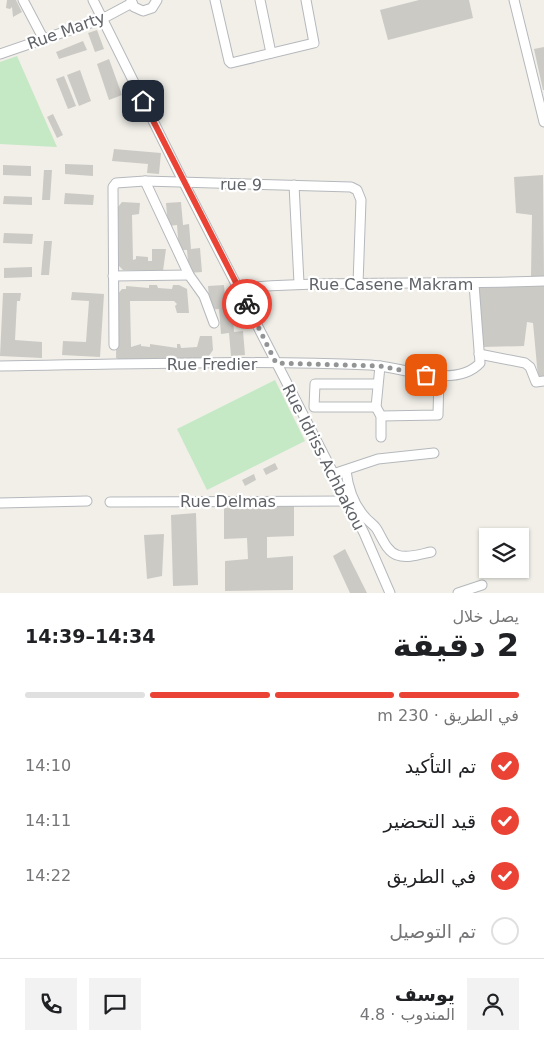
<!DOCTYPE html>
<html lang="ar">
<head>
<meta charset="utf-8">
<style>
	:root { --surface:#fff; --page:#f2f2f2; --text:#202124; --muted:#757577; --line:#e0e0e0; --accent:#ea4335 }
	body { margin:0; font-family:"DejaVu Sans","Noto Naskh Arabic",sans-serif; background:var(--page); color:var(--text); direction:rtl; height:100vh; display:flex; flex-direction:column; font-size:19px; white-space:nowrap }
	* { box-sizing:border-box; margin:0 }
	p { font-size:16px; color:var(--muted) }
	.icon { flex:none; width:28px; height:28px; fill:none; stroke:currentColor; stroke-width:2; stroke-linecap:round; stroke-linejoin:round }
	.map { position:relative; height:593px; overflow:hidden; direction:ltr }
	.drawer { display:flex; flex-direction:column; background:var(--surface); flex:1 }
	.drawer>* { flex:none }
	.buttons { position:absolute; left:479px; top:528px; display:grid; gap:10px }
	.buttons a { display:grid; place-items:center; width:50px; height:50px; border-radius:0px; background:var(--surface); box-shadow:0 1px 4px #0004; font-size:25px }
	.pin { position:absolute; display:grid; place-items:center; width:42px; height:42px; color:#fff; margin:-21px; border-radius:10px; box-shadow:0 2px 8px #0006 }
	.courier { position:absolute; display:grid; place-items:center; width:50px; height:50px; margin:-25px; border:4px solid #ea4335; border-radius:50%; background:#fff; color:#222; box-shadow:0 1px 6px #0007 }
	.summary em { font-style:normal; font-weight:700 }
	.summary div { display:flex; flex-direction:column-reverse }
	.summary { display:flex; align-items:center; justify-content:space-between; height:85px; padding:0 25px }
	h1 { font-size:32px; font-weight:700; line-height:38px }
	.bar { display:grid; grid-template-columns:repeat(4,1fr); gap:8px 5px; align-content:center; height:60px; padding:0 25px }
	.bar i { height:6px; border-radius:4px; background:var(--line) }
	.bar .current { background:var(--accent) }
	.bar p { grid-column:span 4 }
	.line { display:flex; align-items:center; gap:12px; padding:0 25px; border-top:1px solid var(--line) }
	.line div { flex:1 }
	.round { display:grid; place-items:center; flex:none; width:52px; height:52px; border-radius:0px; background:var(--page) }
	ol { padding:0 25px; list-style:none }
	li { display:flex; align-items:center; gap:15px; height:55px }
	li p { margin-inline-start:auto }
	li .icon { padding:5px; border-radius:50%; background:var(--accent); color:#fff; stroke-width:4 }
	li:last-child { color:var(--muted) }
	li i { width:28px; height:28px; border:2px solid var(--line); border-radius:50% }
	.map>svg:first-child { display:block }
	.green { fill:#c5e8c5 }
	.building { fill:#cccac5 }
	.lines { fill:none; stroke-linecap:round; stroke-linejoin:round }
	.minor-casing { stroke:#b5b8bc; stroke-width:11 }
	.minor { stroke:#fff; stroke-width:9 }
	.done { stroke:#929495; stroke-width:5; stroke-dasharray:0 9 }
	.route { stroke:#ea4335; stroke-width:6 }
	.labels { text-anchor:middle; stroke-width:4.5; stroke-linejoin:round; paint-order:stroke }
	.street-label { font-size:16px; fill:#5f6368; stroke:#fff }
</style>
</head>
<body>
<div class="map">
<svg width="544" height="593" viewBox="0 0 544 593">
	<rect width="100%" height="100%" fill="#f1efe8"/>
	<!-- green -->
	<g class="green">
		<path d="M17 56 57 147 0 144V62Z"/>
		<path d="M275 380 305 441 207 490 177 429Z"/>
	</g>
	<!-- building -->
	<g class="building">
		<path d="M7 0H16L22 12 13 17 12 7 10 9 6 8Z"/>
		<path d="M419 0H469L473 18 388 40 380 10Z"/>
		<path d="M97 30 104 49 95 52 88 33Z"/>
		<path d="M83 41 87 50 59 59 56 52Z"/>
		<path d="M544 47V90H543L534 49Z"/>
		<path d="M109 59 122 95 109 100 97 64Z"/>
		<path d="M80 70 91 101 79 106 67 75Z"/>
		<path d="M64 76 76 106 68 109 56 79Z"/>
		<path d="M53 114 63 135 57 138 47 117Z"/>
		<path d="M114 149 161 153 159 174 147 173 148 164 112 161Z"/>
		<path d="M65 164 93 165V176L65 174Z"/>
		<path d="M3 165 31 166V176L3 175Z"/>
		<path d="M44 170H52L50 200H42Z"/>
		<path d="M543 175 544 276H531L532 215 516 213 514 177Z"/>
		<path d="M65 193 94 195 93 205 64 204Z"/>
		<path d="M4 196 32 197V205L3 204Z"/>
		<path d="M122 202 140 203 139 214 132 215 133 260 136 259V256L148 257V261H152V249H166L163 271 123 270 119 266 118 207Z"/>
		<path d="M181 202 183 225 189 224 191 249 200 248 202 272 189 273 187 250H179L177 225 168 226 166 203Z"/>
		<path d="M4 233 33 234 32 244 3 243Z"/>
		<path d="M44 241H52L49 275H41Z"/>
		<path d="M32 267V277L4 278V268Z"/>
		<path d="M149 285H157L158 288 172 289 173 285H179L187 289 189 313H177L175 306 177 304 174 301H130L131 347 141 344V346L150 347V344L177 348V344H180L181 348 197 347 200 336H212L213 350 204 363 121 360 116 358 117 295 122 289H126V286L149 288Z"/>
		<path d="M224 285 226 308 232 307 234 332 243 331 245 355 231 356 229 333 221 334 219 309 210 310 208 286Z"/>
		<path d="M544 286V378H542L538 377 533 323 527 322 524 346 483 347 478 288Z"/>
		<path d="M72 292 104 294 100 357 62 355 63 341 86 342 89 301 71 300Z"/>
		<path d="M3 293H21L20 301H17L15 340 42 342V358L0 356Z"/>
		<path d="M275 463 278 469 266 475 263 469Z"/>
		<path d="M254 474 256 480 245 486 242 480Z"/>
		<path d="M294 505V536L267 537V558L293 556V590L225 591V561L248 559 247 538 224 539V508Z"/>
		<path d="M196 513 198 585 173 586 171 515Z"/>
		<path d="M164 534 162 576 147 579 144 535Z"/>
		<path d="M345 549 367 593H350L333 556Z"/>
	</g>
	<g class="lines">
		<defs>
			<g id="minor">
				<path d="M23 0 43 38"/>
				<path d="M93 0 184 183 364 533 390 593"/>
				<path d="M131 0 134 7 143 11 152 8 157 0"/>
				<path d="M215 0 229 61 231 63 314 43 306 0"/>
				<path d="M260 0 271 53"/>
				<path d="M514 0 544 122"/>
				<path d="M0 54 102 19 132 3"/>
				<path d="M145 181 189 275 204 296 214 323"/>
				<path d="M294 185 299 283"/>
				<path d="M113 276 189 275"/>
				<path d="M239 288C340 280 442 285 544 281"/>
				<path d="M114 345 113 187 116 183 145 181 351 187 357 190 361 200 358 284"/>
				<path d="M479 354 525 363 530 367 536 382 544 381"/>
				<path d="M0 366C123 364 247 360 370 365 400 366 455 390 480 363L474 284"/>
				<path d="M380 366 376 407 381 416V437"/>
				<path d="M376 407H314L315 384H376"/>
				<path d="M381 416 438 415 439 376"/>
				<path d="M346 471C348 487 354 505 365 517 368 521 373 524 376 528 382 537 386 551 397 555 407 559 421 554 431 552"/>
				<path d="M333 474 378 459 434 453"/>
				<path d="M110 502 346 501"/>
				<path d="M0 503 87 501"/>
				<path d="M458 593 482 585"/>
			</g>
		</defs>
		<!-- minor casing -->
		<use href="#minor" class="minor-casing"/>
		<!-- minor -->
		<use href="#minor" class="minor"/>
	</g>
	<g class="lines">
		<!-- done -->
		<path class="done" d="M247 304 276 363 380 366 426 375"/>
		<!-- route -->
		<path class="route" d="M143 101 247 304"/>
	</g>
	<g class="labels">
		<!-- street labels -->
		<g class="street-label">
			<text transform="translate(66 30) rotate(-20)" y="6">Rue Marty</text>
			<text transform="translate(241 184) rotate(1)" y="6">rue 9</text>
			<text x="391" y="290">Rue Casene Makram</text>
			<text x="212" y="370">Rue Fredier</text>
			<text transform="translate(324 457) rotate(63)" y="6">Rue Idriss Achbakou</text>
			<text x="228" y="507">Rue Delmas</text>
		</g>
	</g>
</svg>
<div class="buttons">
<a><svg class="icon" aria-label="layers" viewBox="0 0 24 24"><path d="M12 4l9 5-9 5-9-5zM3 14l9 5 9-5"/></svg></a>
</div>
<div class="pin" style="left:426px;top:375px;background:#ea580c"><svg class="icon" aria-label="bag" viewBox="0 0 24 24"><path d="M5 8h14l-1 12H6zM9 8a3 3 0 0 1 6 0"/></svg></div>
<div class="pin" style="left:143px;top:101px;background:#1f2937"><svg class="icon" aria-label="home" viewBox="0 0 24 24"><path d="M3 11l9-7 9 7M6 9v11h12V9"/></svg></div>
<div class="courier" style="left:247px;top:304px"><svg class="icon" aria-label="bike" viewBox="0 0 24 24"><circle cx="6" cy="16" r="4"/><circle cx="18" cy="16" r="4"/><path d="M6 16l4-8h5l3 8M10 8l3 8H6M13 5h3"/></svg></div>
</div>
<section class="drawer">
<div class="summary"><div><h1>2 دقيقة</h1><p>يصل خلال</p></div><em>14:34–14:39</em></div>
<div class="bar"><i class="current"></i><i class="current"></i><i class="current"></i><i></i><p>في الطريق · 230 m</p></div>
<ol>
<li><svg class="icon" aria-label="check" viewBox="0 0 24 24"><path d="M5 12l5 5 9-10"/></svg>تم التأكيد<p>14:10</p></li>
<li><svg class="icon" aria-label="check" viewBox="0 0 24 24"><path d="M5 12l5 5 9-10"/></svg>قيد التحضير<p>14:11</p></li>
<li><svg class="icon" aria-label="check" viewBox="0 0 24 24"><path d="M5 12l5 5 9-10"/></svg>في الطريق<p>14:22</p></li>
<li><i></i>تم التوصيل</li>
</ol>
<div class="line" style="height:90px"><a class="round"><svg class="icon" aria-label="person" viewBox="0 0 24 24"><circle cx="12" cy="8" r="4"/><path d="M4 21q1-7 8-7t8 7"/></svg></a><div><b>يوسف</b><p>المندوب · 4.8</p></div><a class="round"><svg class="icon" aria-label="chat" viewBox="0 0 24 24"><path d="M4 5h16v11H9l-5 4z"/></svg></a><a class="round"><svg class="icon" aria-label="phone" viewBox="0 0 24 24"><path d="M5 4h4l2 5-3 2q2 4 5 5l2-3 5 2v4C11 20 4 13 5 4z"/></svg></a></div>
</section>
</body>
</html>
